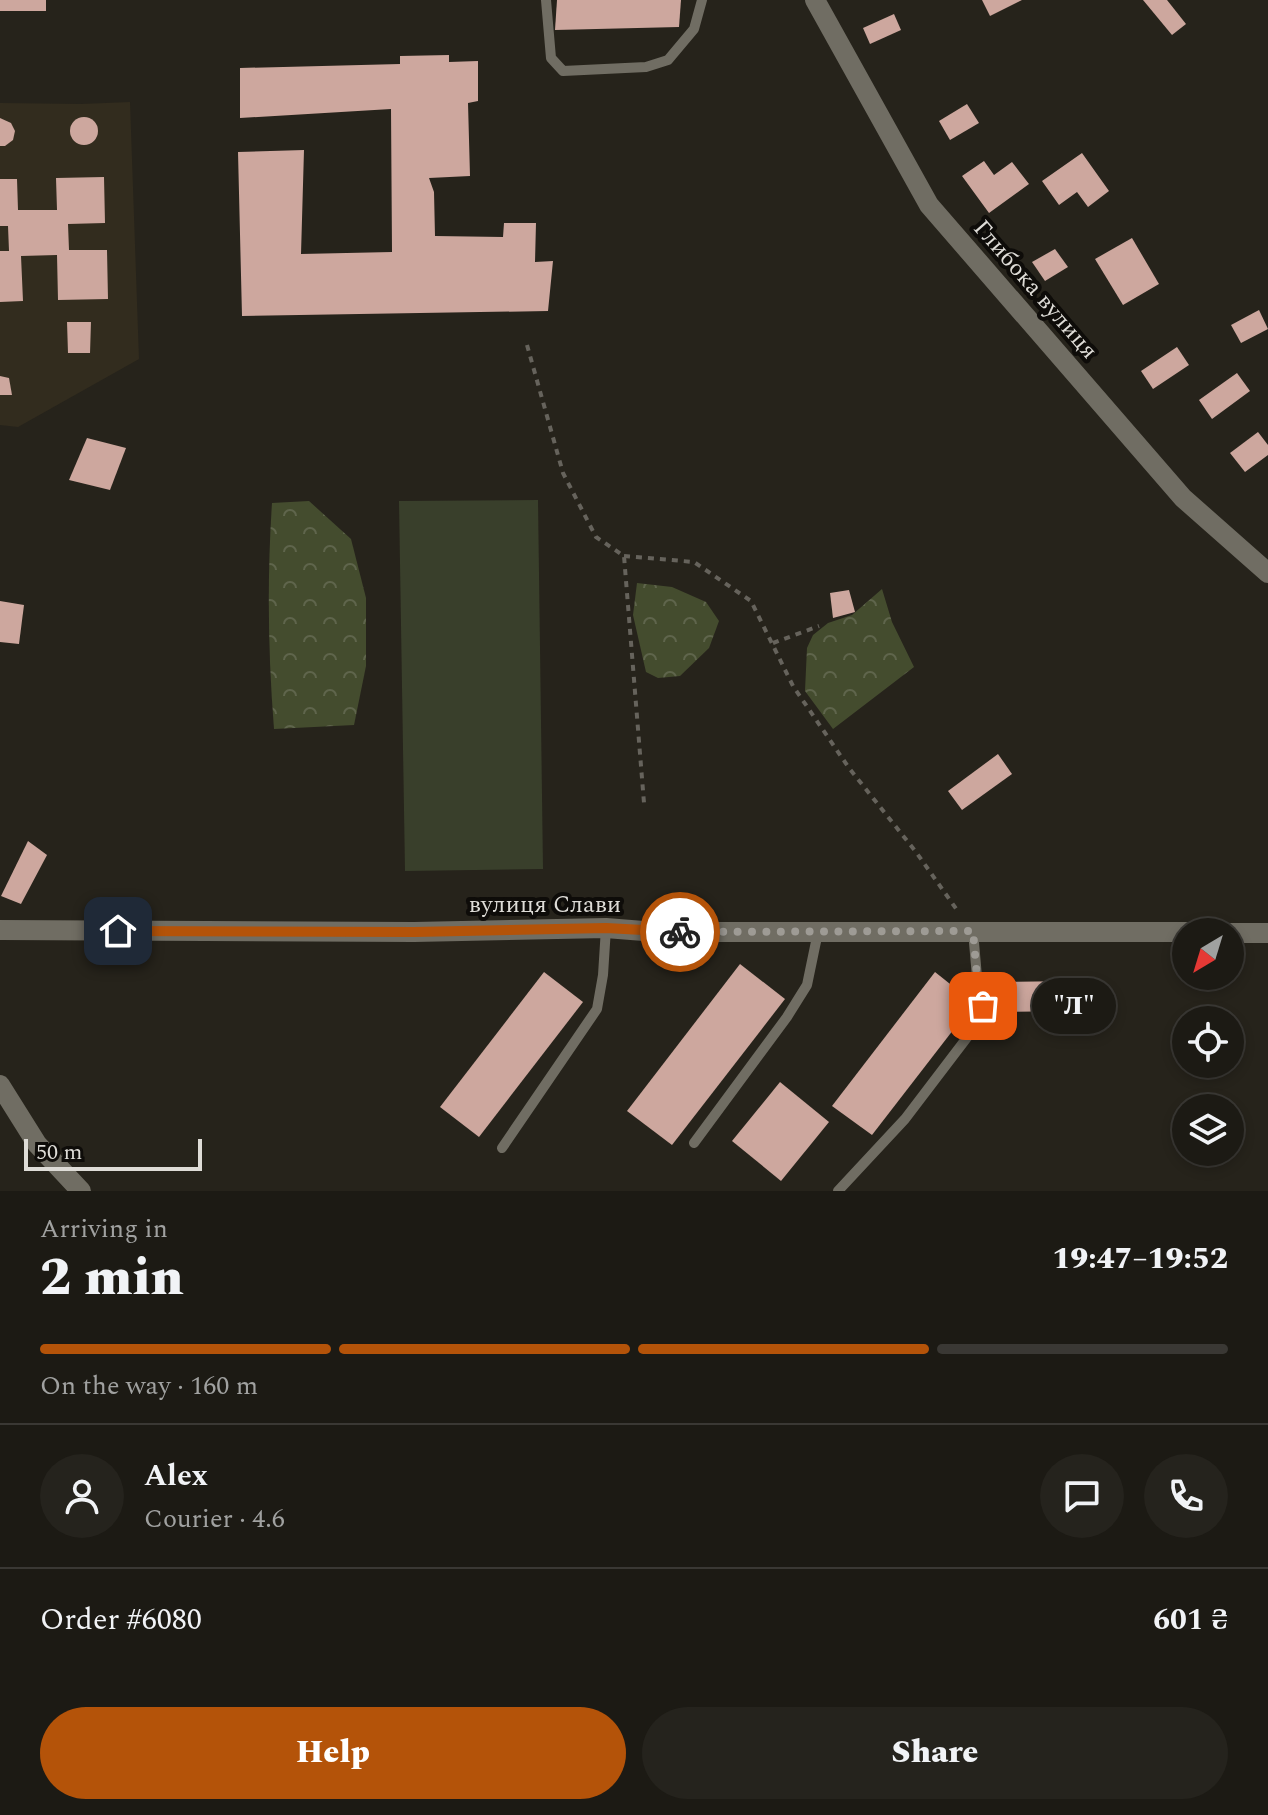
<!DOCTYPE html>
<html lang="en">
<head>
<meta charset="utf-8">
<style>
	:root { --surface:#1c1a14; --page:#25231d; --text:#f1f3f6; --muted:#a0a1a0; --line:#3a3834; --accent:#b45309 }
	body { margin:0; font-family:Spectral,serif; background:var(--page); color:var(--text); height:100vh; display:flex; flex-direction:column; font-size:30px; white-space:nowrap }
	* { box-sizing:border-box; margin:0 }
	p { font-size:26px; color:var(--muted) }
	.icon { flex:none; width:44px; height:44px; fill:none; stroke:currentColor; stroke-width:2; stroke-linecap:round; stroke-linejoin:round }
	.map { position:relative; height:1191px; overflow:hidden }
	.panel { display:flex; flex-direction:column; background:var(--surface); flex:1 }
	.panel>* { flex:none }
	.needle { width:52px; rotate:218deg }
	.tools { position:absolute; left:1172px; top:918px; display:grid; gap:16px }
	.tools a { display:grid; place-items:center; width:72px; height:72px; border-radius:50%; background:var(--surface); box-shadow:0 4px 12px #0003,0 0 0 2px var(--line); font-size:40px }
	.scale { position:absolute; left:24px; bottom:20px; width:178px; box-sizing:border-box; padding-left:8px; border:4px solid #dedcd7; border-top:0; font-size:22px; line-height:28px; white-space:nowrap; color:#dedcd7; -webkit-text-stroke:6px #0e0c09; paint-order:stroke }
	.pin { position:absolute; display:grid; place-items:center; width:68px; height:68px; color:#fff; margin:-34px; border-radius:16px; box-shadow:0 4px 12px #0006 }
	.courier { position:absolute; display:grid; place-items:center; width:80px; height:80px; margin:-40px; border:6px solid #b45309; border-radius:50%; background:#fff; color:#222; box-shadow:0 2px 10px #0007 }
	.bubble { position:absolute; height:56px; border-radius:28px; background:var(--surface); box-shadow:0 4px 12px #0003,0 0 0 2px var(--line); font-size:26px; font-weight:800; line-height:56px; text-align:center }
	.head em { font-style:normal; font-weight:800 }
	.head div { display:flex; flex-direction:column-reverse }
	.head { display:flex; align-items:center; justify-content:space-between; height:136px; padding:0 40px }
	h1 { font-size:52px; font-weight:800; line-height:60px }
	.bar { display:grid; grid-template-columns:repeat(4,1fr); gap:12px 8px; align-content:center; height:96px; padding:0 40px }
	.bar i { height:10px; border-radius:6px; background:var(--line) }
	.bar .active { background:var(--accent) }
	.bar p { grid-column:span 4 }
	.line { display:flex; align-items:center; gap:20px; padding:0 40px; border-top:2px solid var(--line) }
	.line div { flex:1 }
	.round { display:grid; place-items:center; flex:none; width:84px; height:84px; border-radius:42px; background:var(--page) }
	.primary-button { display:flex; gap:16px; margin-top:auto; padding:16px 40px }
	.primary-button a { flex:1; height:92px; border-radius:48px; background:var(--accent); color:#fff; font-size:32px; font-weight:800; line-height:92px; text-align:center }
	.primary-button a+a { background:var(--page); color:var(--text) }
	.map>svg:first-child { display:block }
	.built { fill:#322c1e }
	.forest { fill:url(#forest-crowns) }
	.pitch { fill:#393f2b }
	.building { fill:#cda79e }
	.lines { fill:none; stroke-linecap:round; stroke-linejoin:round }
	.path { stroke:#66635c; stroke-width:4; stroke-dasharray:6 6; stroke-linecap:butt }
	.service { stroke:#706d63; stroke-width:10 }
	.minor { stroke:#706d63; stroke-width:20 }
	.done { stroke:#9e9b95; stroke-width:8; stroke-dasharray:0 14.4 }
	.route { stroke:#b45309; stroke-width:10 }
	.labels { text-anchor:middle; stroke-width:8; stroke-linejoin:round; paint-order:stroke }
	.street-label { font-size:24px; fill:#dedcd7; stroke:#0e0c09 }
</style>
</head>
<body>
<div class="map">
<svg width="1268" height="1191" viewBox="0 0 1268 1191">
	<defs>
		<pattern id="forest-crowns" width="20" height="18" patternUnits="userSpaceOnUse" patternTransform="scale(2)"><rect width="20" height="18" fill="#444c2e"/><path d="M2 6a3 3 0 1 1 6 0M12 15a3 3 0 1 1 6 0" fill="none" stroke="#5f654c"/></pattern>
	</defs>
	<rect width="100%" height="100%" fill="#26231b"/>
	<!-- built -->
	<path class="built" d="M130 102 139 359 18 427 0 425V103L81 104Z"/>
	<!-- forest -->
	<g class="forest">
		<path d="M309 501 351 539 366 598V666L354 725 274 729C268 653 267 579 272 503Z"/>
		<path d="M637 583 672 587 706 602 719 621 709 648 680 676 658 678 646 672 633 615Z"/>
		<path d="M882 589 892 622 914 667 833 729 805 691 807 648 813 635 828 623 852 615Z"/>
	</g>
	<!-- pitch -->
	<path class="pitch" d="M538 500 543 869 405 871 399 501Z"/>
	<!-- building -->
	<g class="building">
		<rect x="0" y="0" width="46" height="11"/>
		<path d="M557 0H681L679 27 555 30Z"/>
		<path d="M982 0H1022L990 16Z"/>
		<path d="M1143 0H1167L1186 24 1172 35Z"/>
		<path d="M894 14 901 30 870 44 863 28Z"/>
		<path d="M449 55V62L478 61V101L468 103 470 176 429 178 434 192 435 236 503 237 504 223H536L535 262 553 261 548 311 242 316 238 152 304 150 301 254 392 252 391 109 240 118V68L400 64V56Z"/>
		<path d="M967 104 979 123 950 140 939 121Z"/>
		<circle cx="84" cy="131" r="14"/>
		<path d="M0 118 11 123 15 131 13 140 5 146H0Z"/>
		<path d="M1082 153 1109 191 1088 207 1077 192 1059 205 1042 181Z"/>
		<path d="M984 161 994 175 1012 162 1029 184 989 213 962 176Z"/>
		<path d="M104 177 105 223 68 224 69 250H107L108 299 58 300 57 255 21 256 23 301 0 302V251H9L8 226H0V179H17L18 210H57L56 178Z"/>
		<path d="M1132 238 1159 284 1123 305 1095 259Z"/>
		<path d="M1055 249 1068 267 1045 281 1032 262Z"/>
		<path d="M1259 310 1268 329 1241 343 1231 325Z"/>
		<path d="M67 322H91L90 353H68Z"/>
		<path d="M1177 347 1189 365 1153 389 1141 371Z"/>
		<path d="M1237 373 1250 391 1212 419 1199 400Z"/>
		<path d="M0 376 9 378 12 395H0Z"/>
		<path d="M1258 432 1268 445V455L1245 472 1230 453Z"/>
		<path d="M87 438 126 448 110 490 69 480Z"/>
		<path d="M849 590 855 612 833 618 830 593Z"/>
		<path d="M0 601 24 605 19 644 0 642Z"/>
		<path d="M998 754 1012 774 962 810 948 791Z"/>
		<path d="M28 841 47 855 21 904 1 896Z"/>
		<path d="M740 964 785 999 672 1145 627 1111Z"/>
		<path d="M544 972 583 1002 479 1137 440 1107Z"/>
		<path d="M935 972 974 1003 872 1135 832 1106Z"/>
		<path d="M1075 981V1011L990 1012 989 982Z"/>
		<path d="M780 1082 829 1122 781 1181 732 1141Z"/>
	</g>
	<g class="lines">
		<!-- path -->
		<g class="path">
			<path d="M527 345 563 473 596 537 624 556 644 803"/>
			<path d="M624 556 694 562 751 601 793 686 849 768 916 852 957 910"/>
			<path d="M773 643 819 626"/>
		</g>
		<!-- service -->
		<g class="service">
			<path d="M546 0 551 58 563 71 646 67 668 60 694 29 702 0"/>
			<path d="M694 1143 787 1017 807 985 818 932"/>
			<path d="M502 1148 597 1009 603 975 606 928"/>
			<path d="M838 1191 905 1119 972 1031 983 1006 977 977 973 931"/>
		</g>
		<!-- minor -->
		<g class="minor">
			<path d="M815 0 929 205 1183 498 1268 573"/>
			<path d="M0 930 414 932 606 928 656 932H1186"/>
			<path d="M1230 933H1268"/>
			<path d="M0 1085 37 1144 81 1191"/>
		</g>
	</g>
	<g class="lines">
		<!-- done -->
		<path class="done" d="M680 932 973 931 977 977 983 1006"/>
		<!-- route -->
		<path class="route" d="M118 931 414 932 606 928 680 932"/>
	</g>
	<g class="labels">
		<!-- street labels -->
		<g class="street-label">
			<text transform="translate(1036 289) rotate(49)" y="8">Глибока вулиця</text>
			<text x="545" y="912">вулиця Слави</text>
		</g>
	</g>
</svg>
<div class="tools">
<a><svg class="needle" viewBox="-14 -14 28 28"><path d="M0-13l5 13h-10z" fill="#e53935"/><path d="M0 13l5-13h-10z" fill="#a0a1a0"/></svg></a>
<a><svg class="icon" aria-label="locate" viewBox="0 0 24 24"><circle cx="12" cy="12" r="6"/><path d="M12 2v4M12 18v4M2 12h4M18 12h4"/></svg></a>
<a><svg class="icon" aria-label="layers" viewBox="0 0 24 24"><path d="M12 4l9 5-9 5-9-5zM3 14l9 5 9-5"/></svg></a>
</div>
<div class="scale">50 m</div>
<div class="pin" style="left:983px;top:1006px;background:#ea580c"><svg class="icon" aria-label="bag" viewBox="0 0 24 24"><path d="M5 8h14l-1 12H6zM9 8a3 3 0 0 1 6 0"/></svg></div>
<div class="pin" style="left:118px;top:931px;background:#1f2937"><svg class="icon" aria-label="home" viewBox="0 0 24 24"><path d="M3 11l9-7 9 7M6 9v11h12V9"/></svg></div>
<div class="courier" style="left:680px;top:932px"><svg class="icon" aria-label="bike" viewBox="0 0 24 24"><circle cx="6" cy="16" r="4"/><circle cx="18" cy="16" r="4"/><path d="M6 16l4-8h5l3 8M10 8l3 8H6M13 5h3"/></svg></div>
<div class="bubble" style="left:1032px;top:978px;width:84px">&quot;Л&quot;</div>
</div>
<section class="panel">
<div class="head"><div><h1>2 min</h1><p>Arriving in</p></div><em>19:47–19:52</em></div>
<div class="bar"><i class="active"></i><i class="active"></i><i class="active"></i><i></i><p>On the way · 160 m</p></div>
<div class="line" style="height:144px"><a class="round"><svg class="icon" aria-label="person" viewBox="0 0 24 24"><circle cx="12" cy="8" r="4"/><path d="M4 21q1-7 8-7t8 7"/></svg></a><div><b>Alex</b><p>Courier · 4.6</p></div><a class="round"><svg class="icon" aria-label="chat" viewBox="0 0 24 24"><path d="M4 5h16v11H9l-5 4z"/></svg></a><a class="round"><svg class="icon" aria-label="phone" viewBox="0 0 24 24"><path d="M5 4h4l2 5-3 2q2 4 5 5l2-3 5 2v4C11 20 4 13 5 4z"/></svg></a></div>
<div class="line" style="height:104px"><div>Order #6080</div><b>601 ₴</b></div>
<div class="primary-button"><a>Help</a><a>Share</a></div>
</section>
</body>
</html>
